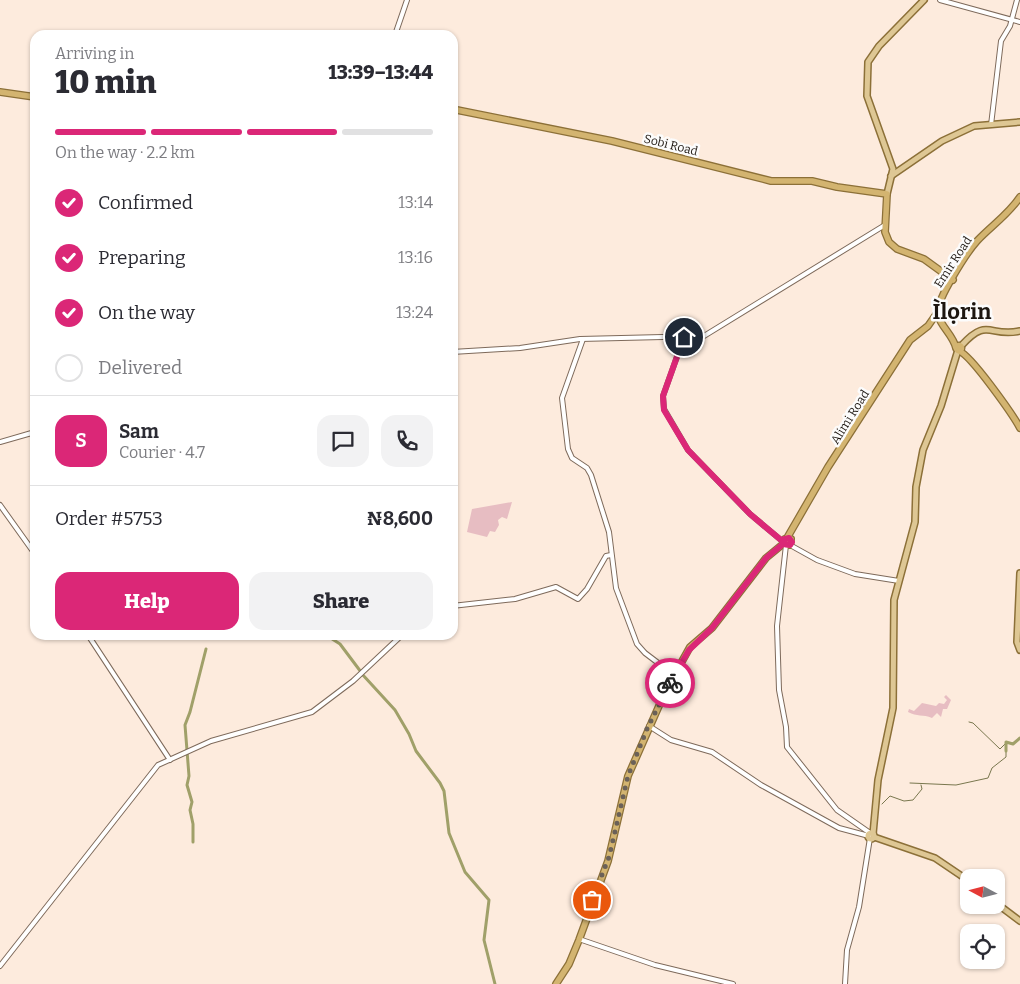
<!DOCTYPE html>
<html lang="en">
<head>
<meta charset="utf-8">
<style>
	:root { --surface:#fff; --page:#f2f2f3; --text:#2b2b33; --muted:#7c7c81; --line:#e1e1e2; --accent:#db2777 }
	body { margin:0; font-family:Bitter,serif; background:var(--page); color:var(--text); height:100vh; display:flex; flex-direction:column; font-size:19px; white-space:nowrap }
	* { box-sizing:border-box; margin:0 }
	p { font-size:16px; color:var(--muted) }
	.icon { flex:none; width:28px; height:28px; fill:none; stroke:currentColor; stroke-width:2; stroke-linecap:round; stroke-linejoin:round }
	.map { position:relative; flex:1; overflow:hidden }
	.details { position:absolute; left:30px; top:30px; width:428px; height:610px; display:flex; flex-direction:column; background:var(--surface); border-radius:15px; box-shadow:0 1px 4px #0004 }
	.details>* { flex:none }
	.needle { width:32px; rotate:277deg }
	.fabs { position:absolute; left:960px; top:869px; display:grid; gap:10px }
	.fabs a { display:grid; place-items:center; width:45px; height:45px; border-radius:10px; background:var(--surface); box-shadow:0 1px 4px #0004; font-size:25px }
	.pin { position:absolute; display:grid; place-items:center; width:42px; height:42px; color:#fff; margin:-21px; border:2px solid #fff; border-radius:50%; box-shadow:0 1px 5px #0007 }
	.courier { position:absolute; display:grid; place-items:center; width:50px; height:50px; margin:-25px; border:4px solid #db2777; border-radius:50%; background:#fff; color:#222; box-shadow:0 1px 6px #0007 }
	.overview em { font-style:normal; font-weight:800 }
	.overview div { display:flex; flex-direction:column-reverse }
	.overview { display:flex; align-items:center; justify-content:space-between; height:85px; padding:0 25px }
	h1 { font-size:32px; font-weight:800; line-height:38px }
	.bar { display:grid; grid-template-columns:repeat(4,1fr); gap:8px 5px; align-content:center; height:60px; padding:0 25px }
	.bar i { height:6px; border-radius:4px; background:var(--line) }
	.bar .current { background:var(--accent) }
	.bar p { grid-column:span 4 }
	.line { display:flex; align-items:center; gap:12px; padding:0 25px; border-top:1px solid var(--line) }
	.line div { flex:1 }
	.round { display:grid; place-items:center; flex:none; width:52px; height:52px; border-radius:15px; background:var(--page) }
	ol { padding:0 25px; list-style:none }
	li { display:flex; align-items:center; gap:15px; height:55px }
	li p { margin-inline-start:auto }
	li .icon { padding:5px; border-radius:50%; background:var(--accent); color:#fff; stroke-width:4 }
	li:last-child { color:var(--muted) }
	li i { width:28px; height:28px; border:2px solid var(--line); border-radius:50% }
	.primary-button { display:flex; gap:10px; margin-top:auto; padding:10px 25px }
	.primary-button a { flex:1; height:58px; border-radius:15px; background:var(--accent); color:#fff; font-size:20px; font-weight:800; line-height:58px; text-align:center }
	.primary-button a+a { background:var(--page); color:var(--text) }
	.map>svg:first-child { display:block }
	.green { fill:#e7bdc2 }
	.lines { fill:none; stroke-linecap:round; stroke-linejoin:round }
	.stream { stroke:#79774e; stroke-width:1 }
	.river { stroke:#a0a069; stroke-width:3 }
	.tertiary-casing { stroke:#7e6a5b; stroke-width:6 }
	.primary-casing { stroke:#8c7038; stroke-width:8 }
	.trunk-casing { stroke:#8c7038; stroke-width:8 }
	.tertiary { stroke:#fff; stroke-width:4 }
	.primary { stroke:#dec794; stroke-width:5 }
	.trunk { stroke:#d3b470; stroke-width:5.5 }
	.done { stroke:#6b6158; stroke-width:5; stroke-dasharray:0 9 }
	.route { stroke:#db2777; stroke-width:6 }
	.labels { text-anchor:middle; stroke-width:5; stroke-linejoin:round; paint-order:stroke }
	.street-label { font-size:12px; fill:#1d1610; stroke:#fcfcfc }
	.town-label { font-size:22px; font-weight:bold; fill:#1d1610; stroke:#fcfcfc }
</style>
</head>
<body>
<div class="map">
<svg width="1020" height="984" viewBox="0 0 1020 984">
	<rect width="100%" height="100%" fill="#fdebdd"/>
	<!-- green -->
	<g class="green">
		<path d="M512 502 507 519 502 517 498 520 499 525 495 532 490 531 487 537 467 532 472 509Z"/>
		<path d="M946 695 951 700 947 709H943L941 717 937 713 932 718C923 714 917 717 908 712L909 709 914 711 922 703 936 706 939 703 944 704 947 700 944 697Z"/>
	</g>
	<g class="lines">
		<!-- stream -->
		<g class="stream">
			<path d="M969 722 973 723 1000 749 1005 744"/>
			<path d="M910 783 956 785 988 778 992 768 1006 757V751"/>
			<path d="M882 804 890 796 904 801 913 800 922 789 921 785"/>
		</g>
		<!-- river -->
		<g class="river">
			<path d="M326 635 340 644 361 672"/>
			<path d="M362 674 395 710 409 734 416 751 440 783 444 791 449 833 465 872 489 900 484 940 495 984"/>
			<path d="M1006 751V742L1013 744 1020 738"/>
			<path d="M193 842V824L190 810 192 802 187 785 189 776 185 725 190 712 206 649"/>
		</g>
		<defs>
			<g id="tertiary">
				<path d="M940 0 1020 22"/>
				<path d="M395 35 407 0"/>
				<path d="M991 125 1001 41 1010 26 1017 0"/>
				<path d="M684 337 663 396 664 409 688 450 750 514 781 540H784"/>
				<path d="M583 339 562 398 568 449 572 458 587 468 591 475 609 532 616 588 637 644 645 653 674 675"/>
				<path d="M452 352 520 348 580 339 704 336 885 225"/>
				<path d="M0 442 35 432"/>
				<path d="M0 505 35 554"/>
				<path d="M786 545 777 626 779 690 786 727 787 747 837 810 870 833"/>
				<path d="M790 545 817 560 855 574 899 581"/>
				<path d="M452 606 515 599 556 587 578 599 587 589 606 556 611 555"/>
				<path d="M88 635 170 760"/>
				<path d="M649 726 671 740 712 752 761 785 839 828 869 836"/>
				<path d="M579 939 655 965 733 984"/>
				<path d="M0 966 158 765 211 741 312 712 353 681 402 635"/>
				<path d="M845 984 847 950 859 907 870 838"/>
			</g>
			<g id="primary">
				<path d="M891 176 942 141 974 126 1020 122"/>
				<path d="M887 194 893 169 867 96 868 62 879 46 924 0"/>
				<path d="M961 346C988 316 989 338 1020 331"/>
				<path d="M1020 573 1017 642 1020 650"/>
				<circle cx="871" cy="836" r="3"/>
				<path d="M873 834 878 780 893 708 894 600 915 522 916 487 923 450 941 406 958 350"/>
				<path d="M874 837 935 858 969 881"/>
				<path d="M996 903 1020 921"/>
			</g>
			<g id="trunk">
				<path d="M0 92 35 97"/>
				<path d="M452 109 612 141 771 181H812L837 187 887 194 885 232 889 242 897 249 924 259 953 280"/>
				<circle cx="959" cy="348" r="2.5"/>
				<path d="M956 348C953 335 941 327 938 315 934 302 968 251 977 241 991 226 1008 215 1020 197"/>
				<path d="M959 351C971 355 1013 415 1020 428"/>
				<path d="M787 538 828 467 910 340 928 326 937 313"/>
				<path d="M556 984 569 964 579 940 608 861 628 776 666 690 690 647 712 628 766 558 783 544 790 545 791 539H785V544"/>
			</g>
		</defs>
		<!-- tertiary casing -->
		<use href="#tertiary" class="tertiary-casing"/>
		<!-- primary casing -->
		<use href="#primary" class="primary-casing"/>
		<!-- trunk casing -->
		<use href="#trunk" class="trunk-casing"/>
		<!-- tertiary -->
		<use href="#tertiary" class="tertiary"/>
		<!-- primary -->
		<use href="#primary" class="primary"/>
		<!-- trunk -->
		<use href="#trunk" class="trunk"/>
	</g>
	<g class="lines">
		<!-- done -->
		<path class="done" d="M592 900 609 857 628 776 647 729 670 683"/>
		<!-- route -->
		<path class="route" d="M670 683 689 650 712 628 766 558 783 544 790 545 792 542 789 538 781 540 750 514 688 450 664 410 663 396 684 337"/>
	</g>
	<g class="labels">
		<!-- street labels -->
		<g class="street-label">
			<text transform="translate(671 145) rotate(14)" y="4">Sobi Road</text>
			<text transform="translate(953 262) rotate(-57)" y="4">Emir Road</text>
			<text transform="translate(850 417) rotate(-58)" y="4">Alimi Road</text>
		</g>
		<!-- town labels -->
		<g class="town-label">
			<text x="962" y="319">Ìlọrin</text>
		</g>
	</g>
</svg>
<div class="fabs">
<a><svg class="needle" viewBox="-14 -14 28 28"><path d="M0-13l5 13h-10z" fill="#e53935"/><path d="M0 13l5-13h-10z" fill="#7c7c81"/></svg></a>
<a><svg class="icon" aria-label="locate" viewBox="0 0 24 24"><circle cx="12" cy="12" r="6"/><path d="M12 2v4M12 18v4M2 12h4M18 12h4"/></svg></a>
</div>
<div class="pin" style="left:592px;top:900px;background:#ea580c"><svg class="icon" aria-label="bag" viewBox="0 0 24 24"><path d="M5 8h14l-1 12H6zM9 8a3 3 0 0 1 6 0"/></svg></div>
<div class="pin" style="left:684px;top:337px;background:#1f2937"><svg class="icon" aria-label="home" viewBox="0 0 24 24"><path d="M3 11l9-7 9 7M6 9v11h12V9"/></svg></div>
<div class="courier" style="left:670px;top:683px"><svg class="icon" aria-label="bike" viewBox="0 0 24 24"><circle cx="6" cy="16" r="4"/><circle cx="18" cy="16" r="4"/><path d="M6 16l4-8h5l3 8M10 8l3 8H6M13 5h3"/></svg></div>
<section class="details">
<div class="overview"><div><h1>10 min</h1><p>Arriving in</p></div><em>13:39–13:44</em></div>
<div class="bar"><i class="current"></i><i class="current"></i><i class="current"></i><i></i><p>On the way · 2.2 km</p></div>
<ol>
<li><svg class="icon" aria-label="check" viewBox="0 0 24 24"><path d="M5 12l5 5 9-10"/></svg>Confirmed<p>13:14</p></li>
<li><svg class="icon" aria-label="check" viewBox="0 0 24 24"><path d="M5 12l5 5 9-10"/></svg>Preparing<p>13:16</p></li>
<li><svg class="icon" aria-label="check" viewBox="0 0 24 24"><path d="M5 12l5 5 9-10"/></svg>On the way<p>13:24</p></li>
<li><i></i>Delivered</li>
</ol>
<div class="line" style="height:90px"><b class="round" style="background:var(--accent);color:#fff">S</b><div><b>Sam</b><p>Courier · 4.7</p></div><a class="round"><svg class="icon" aria-label="chat" viewBox="0 0 24 24"><path d="M4 5h16v11H9l-5 4z"/></svg></a><a class="round"><svg class="icon" aria-label="phone" viewBox="0 0 24 24"><path d="M5 4h4l2 5-3 2q2 4 5 5l2-3 5 2v4C11 20 4 13 5 4z"/></svg></a></div>
<div class="line" style="height:65px"><div>Order #5753</div><b>₦8,600</b></div>
<div class="primary-button"><a>Help</a><a>Share</a></div>
</section>
</div>
</body>
</html>
